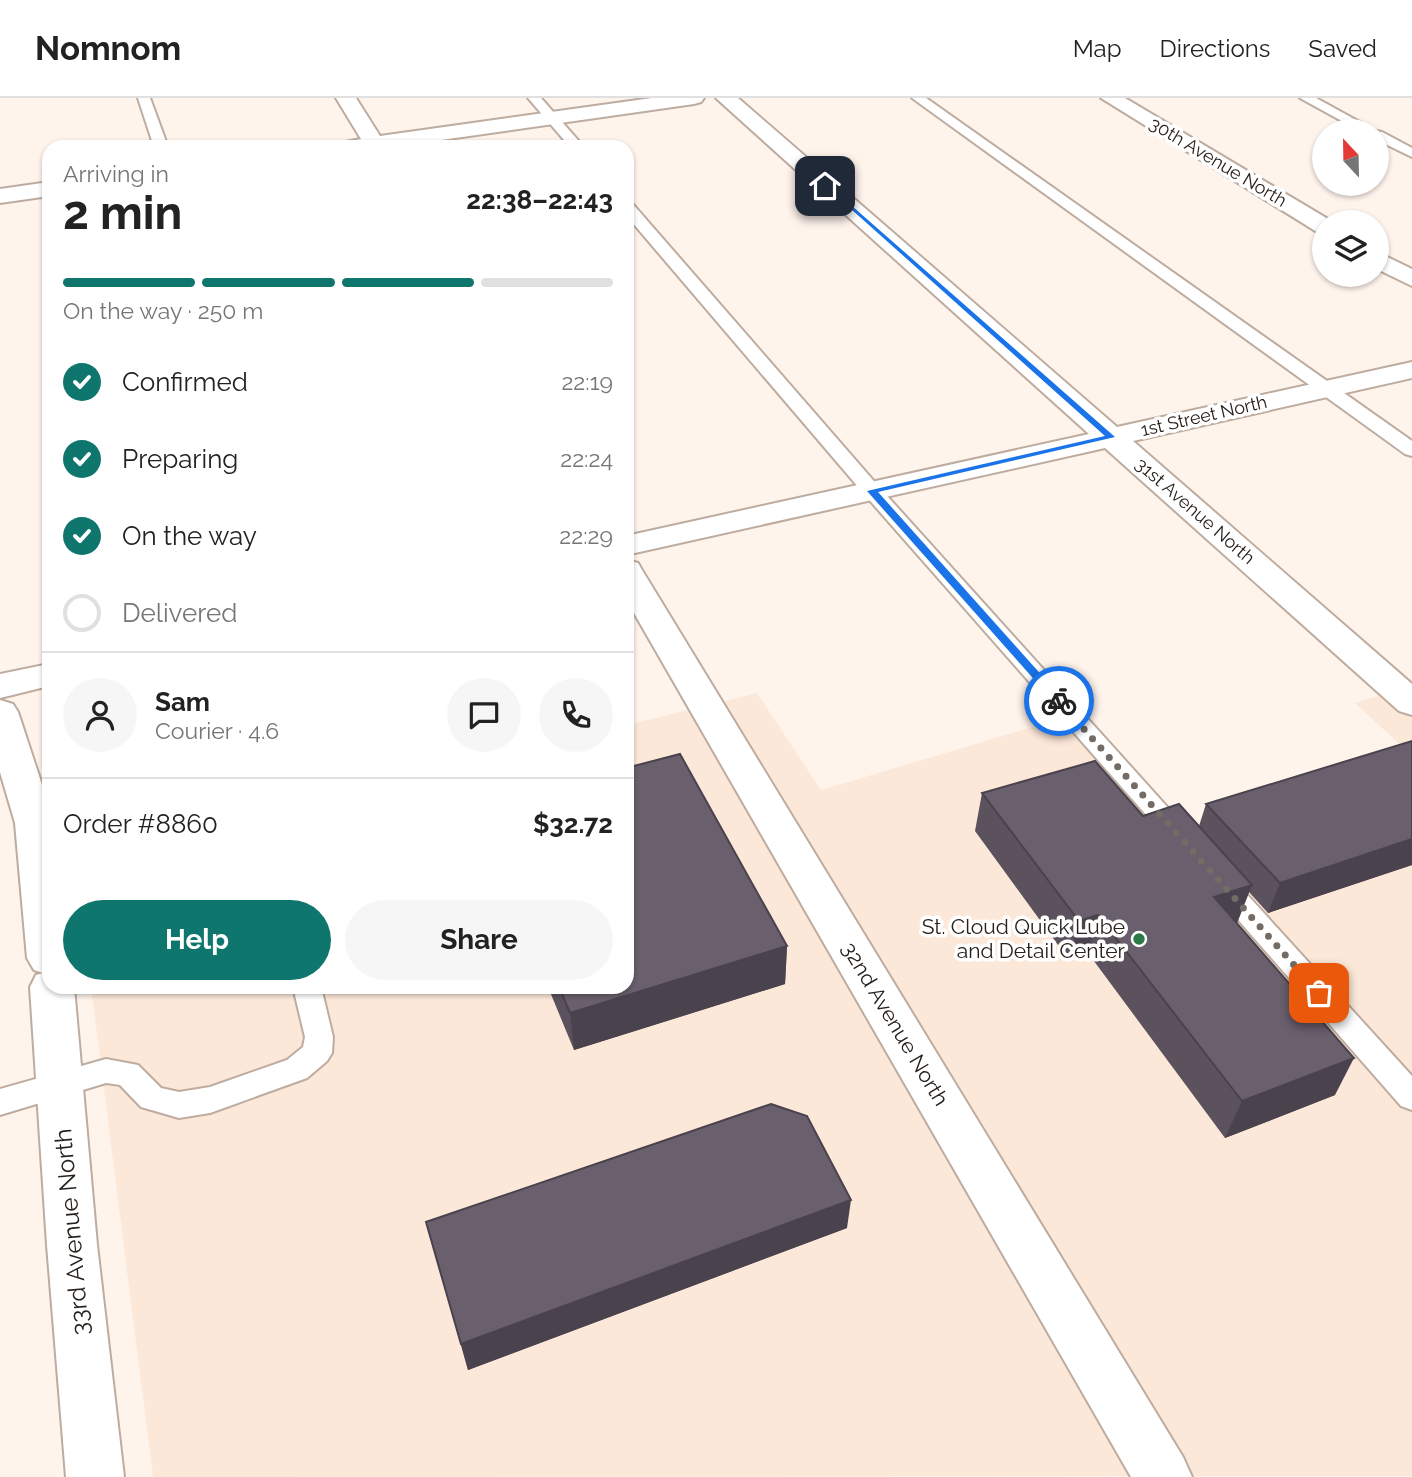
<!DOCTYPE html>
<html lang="en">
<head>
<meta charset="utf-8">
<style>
	:root { --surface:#fff; --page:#f6f6f6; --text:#222; --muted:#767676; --line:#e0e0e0; --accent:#0f766e }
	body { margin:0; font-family:Raleway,sans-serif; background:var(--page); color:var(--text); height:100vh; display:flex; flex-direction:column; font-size:26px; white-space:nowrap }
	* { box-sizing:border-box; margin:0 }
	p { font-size:23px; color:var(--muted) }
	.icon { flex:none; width:38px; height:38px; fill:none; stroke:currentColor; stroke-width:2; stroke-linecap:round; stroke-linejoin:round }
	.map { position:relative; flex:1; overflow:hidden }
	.side { position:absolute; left:42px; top:42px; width:592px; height:854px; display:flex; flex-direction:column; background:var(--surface); border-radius:21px; box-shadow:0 2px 5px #0004 }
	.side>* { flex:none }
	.needle { width:46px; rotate:338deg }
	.tools { position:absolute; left:1312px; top:21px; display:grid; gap:14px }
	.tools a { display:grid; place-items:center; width:77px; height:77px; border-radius:50%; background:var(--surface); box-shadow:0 2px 5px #0004; font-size:35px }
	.pin { position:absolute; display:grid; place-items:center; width:60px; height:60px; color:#fff; margin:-30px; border-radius:14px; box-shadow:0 4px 10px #0006 }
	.courier { position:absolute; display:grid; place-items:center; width:70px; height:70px; margin:-35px; border:5px solid #1a73e8; border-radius:50%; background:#fff; color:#222; box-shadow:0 2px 9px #0007 }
	.overview em { font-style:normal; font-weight:700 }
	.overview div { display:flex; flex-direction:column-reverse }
	.overview { display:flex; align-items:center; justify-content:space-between; height:119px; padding:0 21px }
	h1 { font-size:46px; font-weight:700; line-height:52px }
	.bar { display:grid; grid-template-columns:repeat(4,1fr); gap:10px 7px; align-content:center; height:84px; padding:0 21px }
	.bar i { height:9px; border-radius:5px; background:var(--line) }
	.bar .active { background:var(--accent) }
	.bar p { grid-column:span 4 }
	.line { display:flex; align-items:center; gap:18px; padding:0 21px; border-top:2px solid var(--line) }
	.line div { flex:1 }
	.round { display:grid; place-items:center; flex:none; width:74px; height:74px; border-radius:37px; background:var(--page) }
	ol { padding:0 21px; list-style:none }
	li { display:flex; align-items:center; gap:21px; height:77px }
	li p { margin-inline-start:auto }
	li .icon { padding:7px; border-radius:50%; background:var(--accent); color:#fff; stroke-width:4 }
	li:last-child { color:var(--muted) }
	li i { width:38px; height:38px; border:4px solid var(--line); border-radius:50% }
	.cta { display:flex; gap:14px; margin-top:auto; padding:14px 21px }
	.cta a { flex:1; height:80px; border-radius:42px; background:var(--accent); color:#fff; font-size:28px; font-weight:700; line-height:80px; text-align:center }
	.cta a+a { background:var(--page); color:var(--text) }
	header { display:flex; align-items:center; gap:42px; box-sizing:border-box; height:98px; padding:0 35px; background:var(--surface); border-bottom:2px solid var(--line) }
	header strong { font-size:33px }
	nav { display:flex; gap:38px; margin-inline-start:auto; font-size:24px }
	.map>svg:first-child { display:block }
	.built { fill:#fce8d9 }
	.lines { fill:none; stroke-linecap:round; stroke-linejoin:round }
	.lane-casing { stroke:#bdac9f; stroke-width:4 }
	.street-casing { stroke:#bdac9f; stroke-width:4 }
	.secondary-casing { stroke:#bdac9f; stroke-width:4 }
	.lane { fill:#fff; fill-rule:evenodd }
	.street { fill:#fff; fill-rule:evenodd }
	.secondary { fill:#fff; fill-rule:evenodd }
	.wall { fill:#5b525e }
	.shaded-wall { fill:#4a424c }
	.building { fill:#6a5f6d; stroke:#4a424c; stroke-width:2 }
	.route { fill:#1a73e8 }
	.done { stroke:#736b65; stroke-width:7; stroke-dasharray:0 12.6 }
	.poi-dot { fill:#2d7a49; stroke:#fff; stroke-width:2.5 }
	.labels { text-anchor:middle; stroke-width:7; stroke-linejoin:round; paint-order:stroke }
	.far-street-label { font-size:18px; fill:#27211c; stroke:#fff }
	.poi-label { font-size:21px; fill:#27211c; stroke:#fff; text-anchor:end }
	.street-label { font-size:21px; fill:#27211c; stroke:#fff }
	.near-street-label { font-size:24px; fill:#27211c; stroke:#fff }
</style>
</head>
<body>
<header>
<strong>Nomnom</strong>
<nav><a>Map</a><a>Directions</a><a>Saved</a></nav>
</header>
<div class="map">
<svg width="1412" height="1379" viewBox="0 0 1412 1379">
	<rect width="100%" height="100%" fill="#fff4ec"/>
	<!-- built -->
	<g class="built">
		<path d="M1412 588V658L1355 605Z"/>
		<path d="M757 595 821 692 1056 622 1179 737 1412 663V1378L153 1379 91 889H626L627 627Z"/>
	</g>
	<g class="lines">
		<defs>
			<g id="lane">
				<path d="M138 0H150L168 49H154Z"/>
				<path d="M528 0H541L584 49H570Z"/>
				<path d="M912 0H926L1412 343V358L1405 356Z"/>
				<path d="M1300 0H1316L1376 33H1360Z"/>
				<path d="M1376 33 1382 34 1412 50V59L1377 42Z"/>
				<path d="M626 103 631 104 879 389 1188 732 1192 738 1188 744 1179 747 1170 744 865 397 626 117Z"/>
				<path d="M1222 776 1231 779 1412 978V1012L1401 1008 1213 793 1209 786 1213 779Z"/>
				<path d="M293 889H321L333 939 332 955 327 963 307 980 210 1015 179 1020 141 1009 120 987 106 985 0 1017V991L106 961 138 967 161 990 179 994 210 989 287 962 303 949 305 939Z"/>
			</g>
			<g id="street">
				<path d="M336 0H356L380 38 652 0H704L701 4 694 6 392 49H336L340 45 361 41Z"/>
				<path d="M716 0H738L1117 329 1412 264V280L1133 343 1412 586V617L1399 613 1105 350 626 457V438L1089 336Z"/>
				<path d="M1101 0H1125L1333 124H1325V136L1317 134Z"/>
				<path d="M49 84V98L0 105V91Z"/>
				<path d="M1377 154 1412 171V188L1377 171Z"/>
				<path d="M626 462 638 465 642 472 1183 1359 1192 1379H1131L626 501Z"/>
				<path d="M49 566V588L0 600V576Z"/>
			</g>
			<path id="secondary" d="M0 602 13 606 18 614 49 708V889H74L97 1147 124 1379H66L47 1147 30 889 36 877 43 875 34 872 27 860 15 725 0 674Z"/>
		</defs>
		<!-- lane casing -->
		<use href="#lane" class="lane-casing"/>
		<!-- street casing -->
		<use href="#street" class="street-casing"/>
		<!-- secondary casing -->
		<use href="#secondary" class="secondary-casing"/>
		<!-- lane -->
		<use href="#lane" class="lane"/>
		<!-- street -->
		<use href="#street" class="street"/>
		<!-- secondary -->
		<use href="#secondary" class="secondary"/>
	</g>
	<!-- wall -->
	<g class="wall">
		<path d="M1412 643V767L1268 815 1249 794 1237 825 1335 997 1225 1040 1088 855 1069 862 975 733 982 695 1143 718 1199 728 1206 706Z"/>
		<path d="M787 848 785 886 574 952 548 889H626Z"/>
		<path d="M426 1124 847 1130 468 1272Z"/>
	</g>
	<!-- shaded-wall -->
	<g class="shaded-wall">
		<path d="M1412 741V767L1268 815 1280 785Z"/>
		<path d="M1252 787 1237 825 1214 799Z"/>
		<path d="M1098 817 1088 855 1069 862 1079 823Z"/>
		<path d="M787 848 785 886 574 952 570 915Z"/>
		<path d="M1354 960 1335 997 1225 1040 1242 1003Z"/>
		<path d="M851 1102 847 1130 468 1272 461 1246Z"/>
	</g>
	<!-- building -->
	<g class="building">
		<path d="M1412 643V741L1280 785 1206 706Z"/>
		<path d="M680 656 787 848 570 915 559 889H626V670Z"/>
		<path d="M1095 663 1143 718 1179 706 1252 787 1214 799 1354 960 1242 1003 1098 817 1079 823 982 695Z"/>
		<path d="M771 1006 807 1018 851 1102 461 1246 426 1124Z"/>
	</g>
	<!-- route -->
	<path class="route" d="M823 86H827L1115 339 878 394 1062 600V605H1055L867 393 1105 338Z"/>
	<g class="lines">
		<!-- done -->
		<path class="done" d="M1059 603 1319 895"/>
	</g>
	<!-- markers -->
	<circle class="poi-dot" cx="1139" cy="841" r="7"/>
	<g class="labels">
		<!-- far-street labels -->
		<g class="far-street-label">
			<text transform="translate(1218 64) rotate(31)" y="6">30th Avenue North</text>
			<text transform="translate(1204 318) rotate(-13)" y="6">1st Street North</text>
			<text transform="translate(1195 413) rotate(41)" y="6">31st Avenue North</text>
		</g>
		<!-- poi labels -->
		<g class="poi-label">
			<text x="1125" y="836">St. Cloud Quick Lube<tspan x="1125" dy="24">and Detail Center</tspan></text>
		</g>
		<!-- street labels -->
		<g class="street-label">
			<text transform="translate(895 926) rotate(59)" y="7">32nd Avenue North</text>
		</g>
		<!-- near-street labels -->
		<g class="near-street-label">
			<text transform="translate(72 1134) rotate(-95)" y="8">33rd Avenue North</text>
		</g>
	</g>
</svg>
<div class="tools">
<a><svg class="needle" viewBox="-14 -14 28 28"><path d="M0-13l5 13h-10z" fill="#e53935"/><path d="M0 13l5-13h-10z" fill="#767676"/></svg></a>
<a><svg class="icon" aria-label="layers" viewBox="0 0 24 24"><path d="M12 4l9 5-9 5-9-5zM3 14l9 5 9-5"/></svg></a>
</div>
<div class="pin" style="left:1319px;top:895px;background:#ea580c"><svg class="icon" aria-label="bag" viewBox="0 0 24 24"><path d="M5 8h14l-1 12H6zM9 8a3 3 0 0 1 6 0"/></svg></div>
<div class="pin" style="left:825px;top:88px;background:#1f2937"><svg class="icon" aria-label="home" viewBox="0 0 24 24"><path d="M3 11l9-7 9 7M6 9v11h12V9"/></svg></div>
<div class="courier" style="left:1059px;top:603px"><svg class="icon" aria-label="bike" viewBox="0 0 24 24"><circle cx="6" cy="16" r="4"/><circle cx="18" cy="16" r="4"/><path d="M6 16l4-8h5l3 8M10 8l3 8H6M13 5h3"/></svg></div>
<section class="side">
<div class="overview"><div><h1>2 min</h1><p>Arriving in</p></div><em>22:38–22:43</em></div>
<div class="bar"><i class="active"></i><i class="active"></i><i class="active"></i><i></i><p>On the way · 250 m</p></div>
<ol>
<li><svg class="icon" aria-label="check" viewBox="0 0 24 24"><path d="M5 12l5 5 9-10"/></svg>Confirmed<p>22:19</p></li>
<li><svg class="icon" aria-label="check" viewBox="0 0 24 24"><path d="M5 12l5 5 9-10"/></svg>Preparing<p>22:24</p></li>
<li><svg class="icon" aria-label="check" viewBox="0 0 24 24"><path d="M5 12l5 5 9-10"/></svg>On the way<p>22:29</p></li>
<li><i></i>Delivered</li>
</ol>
<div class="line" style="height:126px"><a class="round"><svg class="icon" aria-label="person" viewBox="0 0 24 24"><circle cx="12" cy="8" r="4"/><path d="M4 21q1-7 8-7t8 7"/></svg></a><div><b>Sam</b><p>Courier · 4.6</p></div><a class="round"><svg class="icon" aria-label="chat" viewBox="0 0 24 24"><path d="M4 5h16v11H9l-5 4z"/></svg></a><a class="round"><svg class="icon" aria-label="phone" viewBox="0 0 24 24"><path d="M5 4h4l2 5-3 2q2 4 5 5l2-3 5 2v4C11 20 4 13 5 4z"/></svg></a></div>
<div class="line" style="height:91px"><div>Order #8860</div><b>$32.72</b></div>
<div class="cta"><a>Help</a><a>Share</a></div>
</section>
</div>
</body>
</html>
